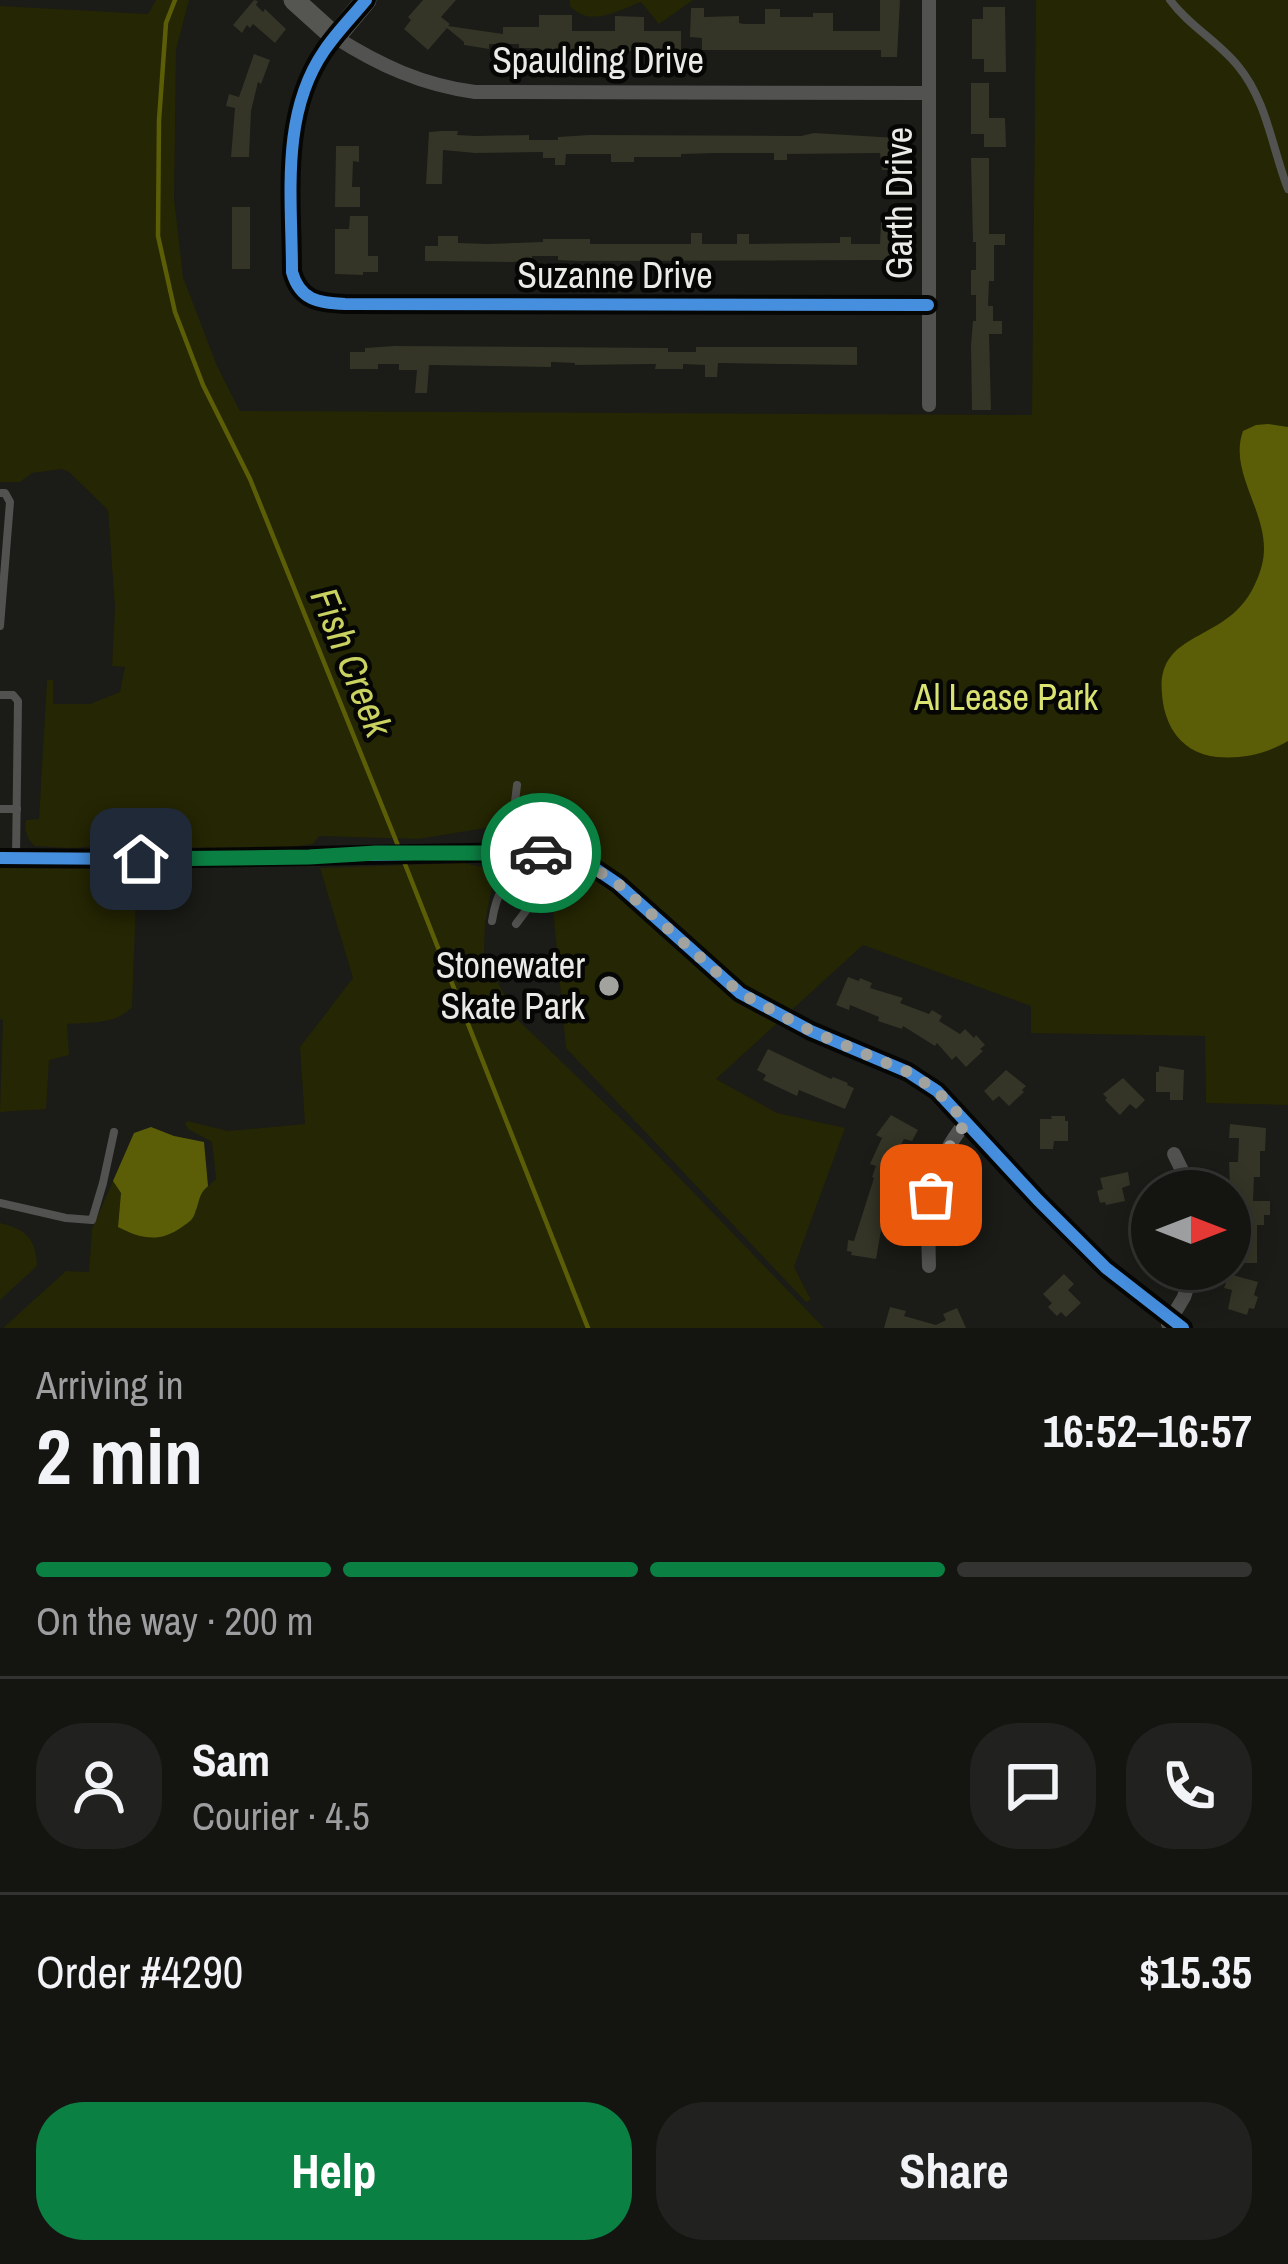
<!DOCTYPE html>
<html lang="en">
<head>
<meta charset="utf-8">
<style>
	:root { --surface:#141411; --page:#21211f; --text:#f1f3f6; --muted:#9d9e9f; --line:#333331; --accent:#0b8043 }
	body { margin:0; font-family:"Archivo Narrow",sans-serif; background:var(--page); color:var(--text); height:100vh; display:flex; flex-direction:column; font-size:45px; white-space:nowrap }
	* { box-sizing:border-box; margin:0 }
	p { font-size:39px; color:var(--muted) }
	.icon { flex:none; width:66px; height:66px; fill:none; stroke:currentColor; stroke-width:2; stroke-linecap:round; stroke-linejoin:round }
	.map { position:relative; height:1328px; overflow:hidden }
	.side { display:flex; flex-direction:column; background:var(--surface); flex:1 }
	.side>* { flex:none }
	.needle { width:78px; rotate:90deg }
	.tools { position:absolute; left:1131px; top:1170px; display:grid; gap:24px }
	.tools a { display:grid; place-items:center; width:120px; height:120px; border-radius:50%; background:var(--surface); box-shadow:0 6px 30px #0003,0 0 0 3px var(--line); font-size:60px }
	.pin { position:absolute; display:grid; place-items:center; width:102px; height:102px; color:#fff; margin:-51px; border-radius:24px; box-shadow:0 6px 18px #0006 }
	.courier { position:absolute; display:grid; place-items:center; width:120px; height:120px; margin:-60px; border:9px solid #0b8043; border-radius:50%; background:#fff; color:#222; box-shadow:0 3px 15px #0007 }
	.overview em { font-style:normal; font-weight:800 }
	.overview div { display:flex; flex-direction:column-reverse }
	.overview { display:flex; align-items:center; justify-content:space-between; height:204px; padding:0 36px }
	h1 { font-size:78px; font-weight:800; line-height:90px }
	.bar { display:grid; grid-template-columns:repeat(4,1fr); gap:18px 12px; align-content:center; height:144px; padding:0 36px }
	.bar i { height:15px; border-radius:9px; background:var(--line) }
	.bar .on { background:var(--accent) }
	.bar p { grid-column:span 4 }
	.line { display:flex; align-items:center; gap:30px; padding:0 36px; border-top:3px solid var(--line) }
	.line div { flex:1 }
	.round { display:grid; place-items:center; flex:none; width:126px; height:126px; border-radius:48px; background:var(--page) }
	.cta { display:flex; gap:24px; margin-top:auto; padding:24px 36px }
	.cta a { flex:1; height:138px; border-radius:48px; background:var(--accent); color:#fff; font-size:48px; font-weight:800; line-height:138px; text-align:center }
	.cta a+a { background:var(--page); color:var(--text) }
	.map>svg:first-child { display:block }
	.green { fill:#252603 }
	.water { fill:#5b5e07 }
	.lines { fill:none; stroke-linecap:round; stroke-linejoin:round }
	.stream { stroke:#5b5e07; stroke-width:4.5 }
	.building { fill:#343526 }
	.lane { stroke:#525251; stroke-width:8 }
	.street { stroke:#525251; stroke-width:14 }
	.secondary { stroke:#555552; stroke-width:21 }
	.cycleway-casing { stroke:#060705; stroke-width:20 }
	.cycleway { stroke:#468fdf; stroke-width:12 }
	.done { stroke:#a2a29e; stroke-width:12; stroke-dasharray:0 21.6 }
	.route { stroke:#0b8043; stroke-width:15 }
	.poi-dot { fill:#a2a29e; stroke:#060705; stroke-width:4.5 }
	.labels { text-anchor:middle; stroke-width:9; stroke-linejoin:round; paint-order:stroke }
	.street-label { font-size:36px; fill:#eaeae6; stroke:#060705 }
	.park-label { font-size:36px; fill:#dae272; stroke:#060705 }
	.poi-label { font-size:36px; fill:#eaeae6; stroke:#060705; text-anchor:end }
	.water-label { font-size:39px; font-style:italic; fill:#c9d160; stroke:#060705 }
</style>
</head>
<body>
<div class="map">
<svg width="1288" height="1328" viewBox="0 0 1288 1328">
	<rect width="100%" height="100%" fill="#1b1b17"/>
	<!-- green -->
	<g class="green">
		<path d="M156 0H189L176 50 174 198 183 277 217 366 240 411 1032 415 1036 0H1288V1105L1206 1103 1205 1036 1031 1033V1006L863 945 716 1079 777 1113 845 1128 794 1267 811 1300 806 1302 566 1048 551 888 541 819 418 839 319 836 313 844 281 848 138 847 129 844 124 834 122 820H107C107 823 106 837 104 839 96 853 50 846 35 846 27 840 24 830 26 820L39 819 47 680H53V704H90L120 692 125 667 112 666 115 607 108 510 69 472 62 469 32 473 20 482H0V6L148 14Z"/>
		<path d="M570 0H693L659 24 641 2C617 11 590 28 570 6Z"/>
		<path d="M0 863 128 865 137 872 132 1007C116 1025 90 1022 67 1024L69 1055 49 1060 46 1109 0 1112 3 1020 0 1019Z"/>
		<path d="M464 863 490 869 493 882 485 923 484 956 517 1019 642 1139 824 1328H3L66 1271 89 1272 92 1229 113 1181 121 1193 118 1227 200 1193 216 1179 212 1142 188 1129 185 1124 187 1121 228 1131 305 1124 300 1047 353 978 320 868Z"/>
		<path d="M0 1223C26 1229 36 1239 37 1266L0 1300Z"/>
	</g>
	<!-- water -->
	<g class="water">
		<path d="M1268 424 1288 427V741C1266 754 1242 759 1217 757 1198 755 1182 746 1172 729 1166 718 1163 707 1162 694 1157 641 1203 641 1235 612 1249 599 1257 583 1262 565 1274 517 1227 475 1243 431L1256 425Z"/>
		<path d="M151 1127 174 1136 204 1142 208 1186C198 1195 200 1201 195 1213 192 1221 190 1221 182 1227 160 1243 141 1239 118 1227L121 1193 113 1181 134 1133Z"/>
	</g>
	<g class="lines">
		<!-- stream -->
		<g class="stream">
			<path d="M175 0 166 23 159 120 158 236 175 312 203 385 250 479 399 848"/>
			<path d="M403 859 588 1328"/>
		</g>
	</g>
	<!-- building -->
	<g class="building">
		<path d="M254 0 258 1 256 5 263 12 265 9 286 29 275 43 253 24 250 28 247 25 242 33 233 25Z"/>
		<path d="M423 0H456L441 17 450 24 448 26 503 34V27H539V15H572V31H615V16L644 17V31H681V50L539 52V48H519V44H489V49L464 45V42L447 28 428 50 404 29 411 20 408 17Z"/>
		<path d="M880 0H900L897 57H881V50H702V38L690 37 691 8H704V17L739 16V23L744 24H765V9H780V17H813V13H833V31H880Z"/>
		<path d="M983 7H1005L1006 72H984V59H972V19H983Z"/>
		<path d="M254 54 270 60 261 84 258 82 251 111 249 157H231L235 108 226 106 229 94 239 97Z"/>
		<path d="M971 83H989V118H1005L1006 147H984V134H971Z"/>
		<path d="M442 131H458L457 135 476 136 529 135V140H558V137L589 135 801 136 814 133 897 138V170H882L880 153 787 154V160H774V153H718L681 154V157H634V162H611V154H566L565 165H555V158H543V152L475 153 443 150 442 184H426L429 132Z"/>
		<path d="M336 146H359V162L353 161 352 187H360V207H335Z"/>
		<path d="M971 158H989V234H1005V245H994V281H989L988 306H993V321H1002V334H989L991 410H972L971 345 973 321H976V295H971V270H976V242H973Z"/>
		<rect x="232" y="207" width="18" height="62"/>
		<path d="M350 216H368V256H378V272H363V275L335 274V229H349Z"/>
		<path d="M881 222H898L897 260 579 261 558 260V256H532V260L513 262 425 261V246H438V236H458V243L487 244 543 242V239H590V244H691V233H702V244H737V234H749V244L840 243V237H851V244H880Z"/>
		<path d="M395 346 668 348V352H696V347H857V365L718 363 717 377H705V365L683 364V369H655L656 364 575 365V363L551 362V367L429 365 427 393H415L417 370H399V364H378V369H350V352H365V348Z"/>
		<path d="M848 977 859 981 860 978 872 983 870 988 903 998 900 1003 929 1014 932 1010 942 1016 939 1021 960 1034 965 1029 974 1038 976 1035 985 1045 980 1049 983 1051 966 1067 956 1056 952 1060 937 1043 935 1046 903 1026 902 1029 878 1021 879 1017 850 1005 849 1010 836 1005Z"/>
		<path d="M768 1049 831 1079 833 1077 848 1083 847 1085 854 1088 845 1109 799 1090 797 1096 763 1080 766 1075 757 1070Z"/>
		<path d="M1159 1066 1184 1070 1183 1100H1170V1092H1156V1072H1159Z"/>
		<path d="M1006 1070 1026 1086 1022 1090 1024 1092 1009 1106 999 1096 993 1101 984 1091Z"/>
		<path d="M1123 1078 1145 1100 1136 1109 1130 1104 1120 1115 1105 1100 1107 1098 1103 1094Z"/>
		<path d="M891 1115 918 1130 912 1141 904 1139 893 1159 904 1163 892 1196 897 1198 892 1214 889 1213 887 1220 883 1219 876 1259 851 1255 852 1252 847 1251 848 1240 854 1241 874 1178 872 1177 876 1166 870 1164 882 1138 876 1135Z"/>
		<path d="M1051 1116H1065V1121H1068V1141H1054L1053 1149H1040V1119H1052Z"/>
		<path d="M1230 1124 1266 1128 1265 1151H1260V1177H1254L1253 1201H1270V1215H1264V1225H1257V1263H1233V1237H1242V1213H1231L1229 1162H1238L1239 1138H1229Z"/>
		<path d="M1128 1172 1130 1185 1122 1188 1125 1201 1106 1205 1105 1202 1100 1203 1097 1191 1103 1189 1100 1178Z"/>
		<path d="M1064 1274 1074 1284 1068 1290 1081 1303 1066 1317 1061 1312 1057 1316 1048 1307 1052 1303 1043 1294Z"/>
		<path d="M1229 1274 1258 1282 1254 1295 1258 1297 1254 1309 1249 1308 1247 1315 1228 1309 1232 1290 1224 1288Z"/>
		<path d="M890 1307 906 1311 904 1316 936 1325 946 1320 943 1314 957 1308 966 1328H884Z"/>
	</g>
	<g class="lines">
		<!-- lane -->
		<g class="lane">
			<path d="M1170 0C1189 26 1218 41 1238 66 1267 101 1272 148 1288 189"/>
			<path d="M0 493H5L10 502 0 626"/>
			<path d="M0 695H13L18 701 16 858"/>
			<path d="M0 809H17"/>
			<path d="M509 852 517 785"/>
			<path d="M492 921C497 889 504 884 529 865"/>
			<path d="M516 924 528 908 530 853"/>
			<path d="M0 1203 66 1218 92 1220 103 1183 114 1132"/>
		</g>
		<!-- street -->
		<g class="street">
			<path d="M928 305 327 304C314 302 304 297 297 284 287 268 292 136 297 113 303 86 316 59 335 37 379 65 422 85 475 92L929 93"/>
			<path d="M929 405V0"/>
			<path d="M0 858 141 859 530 852 587 863 618 884 740 993 811 1031 908 1072 937 1091 1038 1200 1106 1268 1183 1328"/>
			<path d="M1174 1154 1192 1191"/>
			<path d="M929 1266C927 1209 928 1168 966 1122"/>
			<path d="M1168 1324 1184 1297 1193 1269"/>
		</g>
		<!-- secondary -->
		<path class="secondary" d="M294 0 335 37 366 0"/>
		<defs>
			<g id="cycleway">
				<path d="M366 0C352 17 336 33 324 51 280 115 292 199 292 272 300 300 318 303 345 304L928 305"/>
				<path d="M0 858 141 859 530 852 587 863 618 884 740 993 811 1031 908 1072 937 1091 1038 1200 1106 1268 1183 1328"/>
			</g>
		</defs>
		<!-- cycleway casing -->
		<use href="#cycleway" class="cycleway-casing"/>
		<!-- cycleway -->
		<use href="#cycleway" class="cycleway"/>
	</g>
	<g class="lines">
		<!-- done -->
		<path class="done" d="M541 853 586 863 618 884 740 993 811 1031 908 1072 937 1091 966 1122 940 1161 931 1195"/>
		<!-- route -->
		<path class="route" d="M141 859 309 857 376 853H541"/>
	</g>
	<!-- markers -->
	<circle class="poi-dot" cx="609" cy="986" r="12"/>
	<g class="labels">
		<!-- street labels -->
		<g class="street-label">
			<text x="598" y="73">Spaulding Drive</text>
			<text transform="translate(899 203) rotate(-90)" y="13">Garth Drive</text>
			<text x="615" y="288">Suzanne Drive</text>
		</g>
		<!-- park labels -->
		<g class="park-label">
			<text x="1006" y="710">Al Lease Park</text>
		</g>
		<!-- poi labels -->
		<g class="poi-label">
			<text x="585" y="978">Stonewater<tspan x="585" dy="41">Skate Park</tspan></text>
		</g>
		<!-- water labels -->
		<g class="water-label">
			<text transform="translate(352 662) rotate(68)" y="14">Fish Creek</text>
		</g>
	</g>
</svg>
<div class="tools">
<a><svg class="needle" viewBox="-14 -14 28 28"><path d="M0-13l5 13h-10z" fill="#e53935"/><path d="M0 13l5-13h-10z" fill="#9d9e9f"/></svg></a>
</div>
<div class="pin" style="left:931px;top:1195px;background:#ea580c"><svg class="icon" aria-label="bag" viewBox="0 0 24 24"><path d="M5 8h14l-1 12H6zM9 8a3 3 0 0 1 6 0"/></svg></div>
<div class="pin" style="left:141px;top:859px;background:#1f2937"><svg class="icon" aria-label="home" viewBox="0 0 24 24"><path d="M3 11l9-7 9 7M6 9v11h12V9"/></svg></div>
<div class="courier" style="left:541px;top:853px"><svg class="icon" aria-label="car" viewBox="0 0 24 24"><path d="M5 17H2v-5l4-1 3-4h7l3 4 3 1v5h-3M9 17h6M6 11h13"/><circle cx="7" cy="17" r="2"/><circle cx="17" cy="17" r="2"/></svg></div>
</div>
<section class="side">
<div class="overview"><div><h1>2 min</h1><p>Arriving in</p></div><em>16:52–16:57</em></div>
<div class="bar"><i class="on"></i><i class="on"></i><i class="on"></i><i></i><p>On the way · 200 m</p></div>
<div class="line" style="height:216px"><a class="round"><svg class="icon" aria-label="person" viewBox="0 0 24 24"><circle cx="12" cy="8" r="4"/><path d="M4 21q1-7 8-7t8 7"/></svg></a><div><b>Sam</b><p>Courier · 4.5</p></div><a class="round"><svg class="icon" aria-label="chat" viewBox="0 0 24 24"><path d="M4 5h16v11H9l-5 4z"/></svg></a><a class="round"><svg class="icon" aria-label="phone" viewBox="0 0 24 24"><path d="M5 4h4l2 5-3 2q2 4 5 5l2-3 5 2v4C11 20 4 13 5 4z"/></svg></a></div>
<div class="line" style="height:156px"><div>Order #4290</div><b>$15.35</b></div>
<div class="cta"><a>Help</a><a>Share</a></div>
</section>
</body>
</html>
